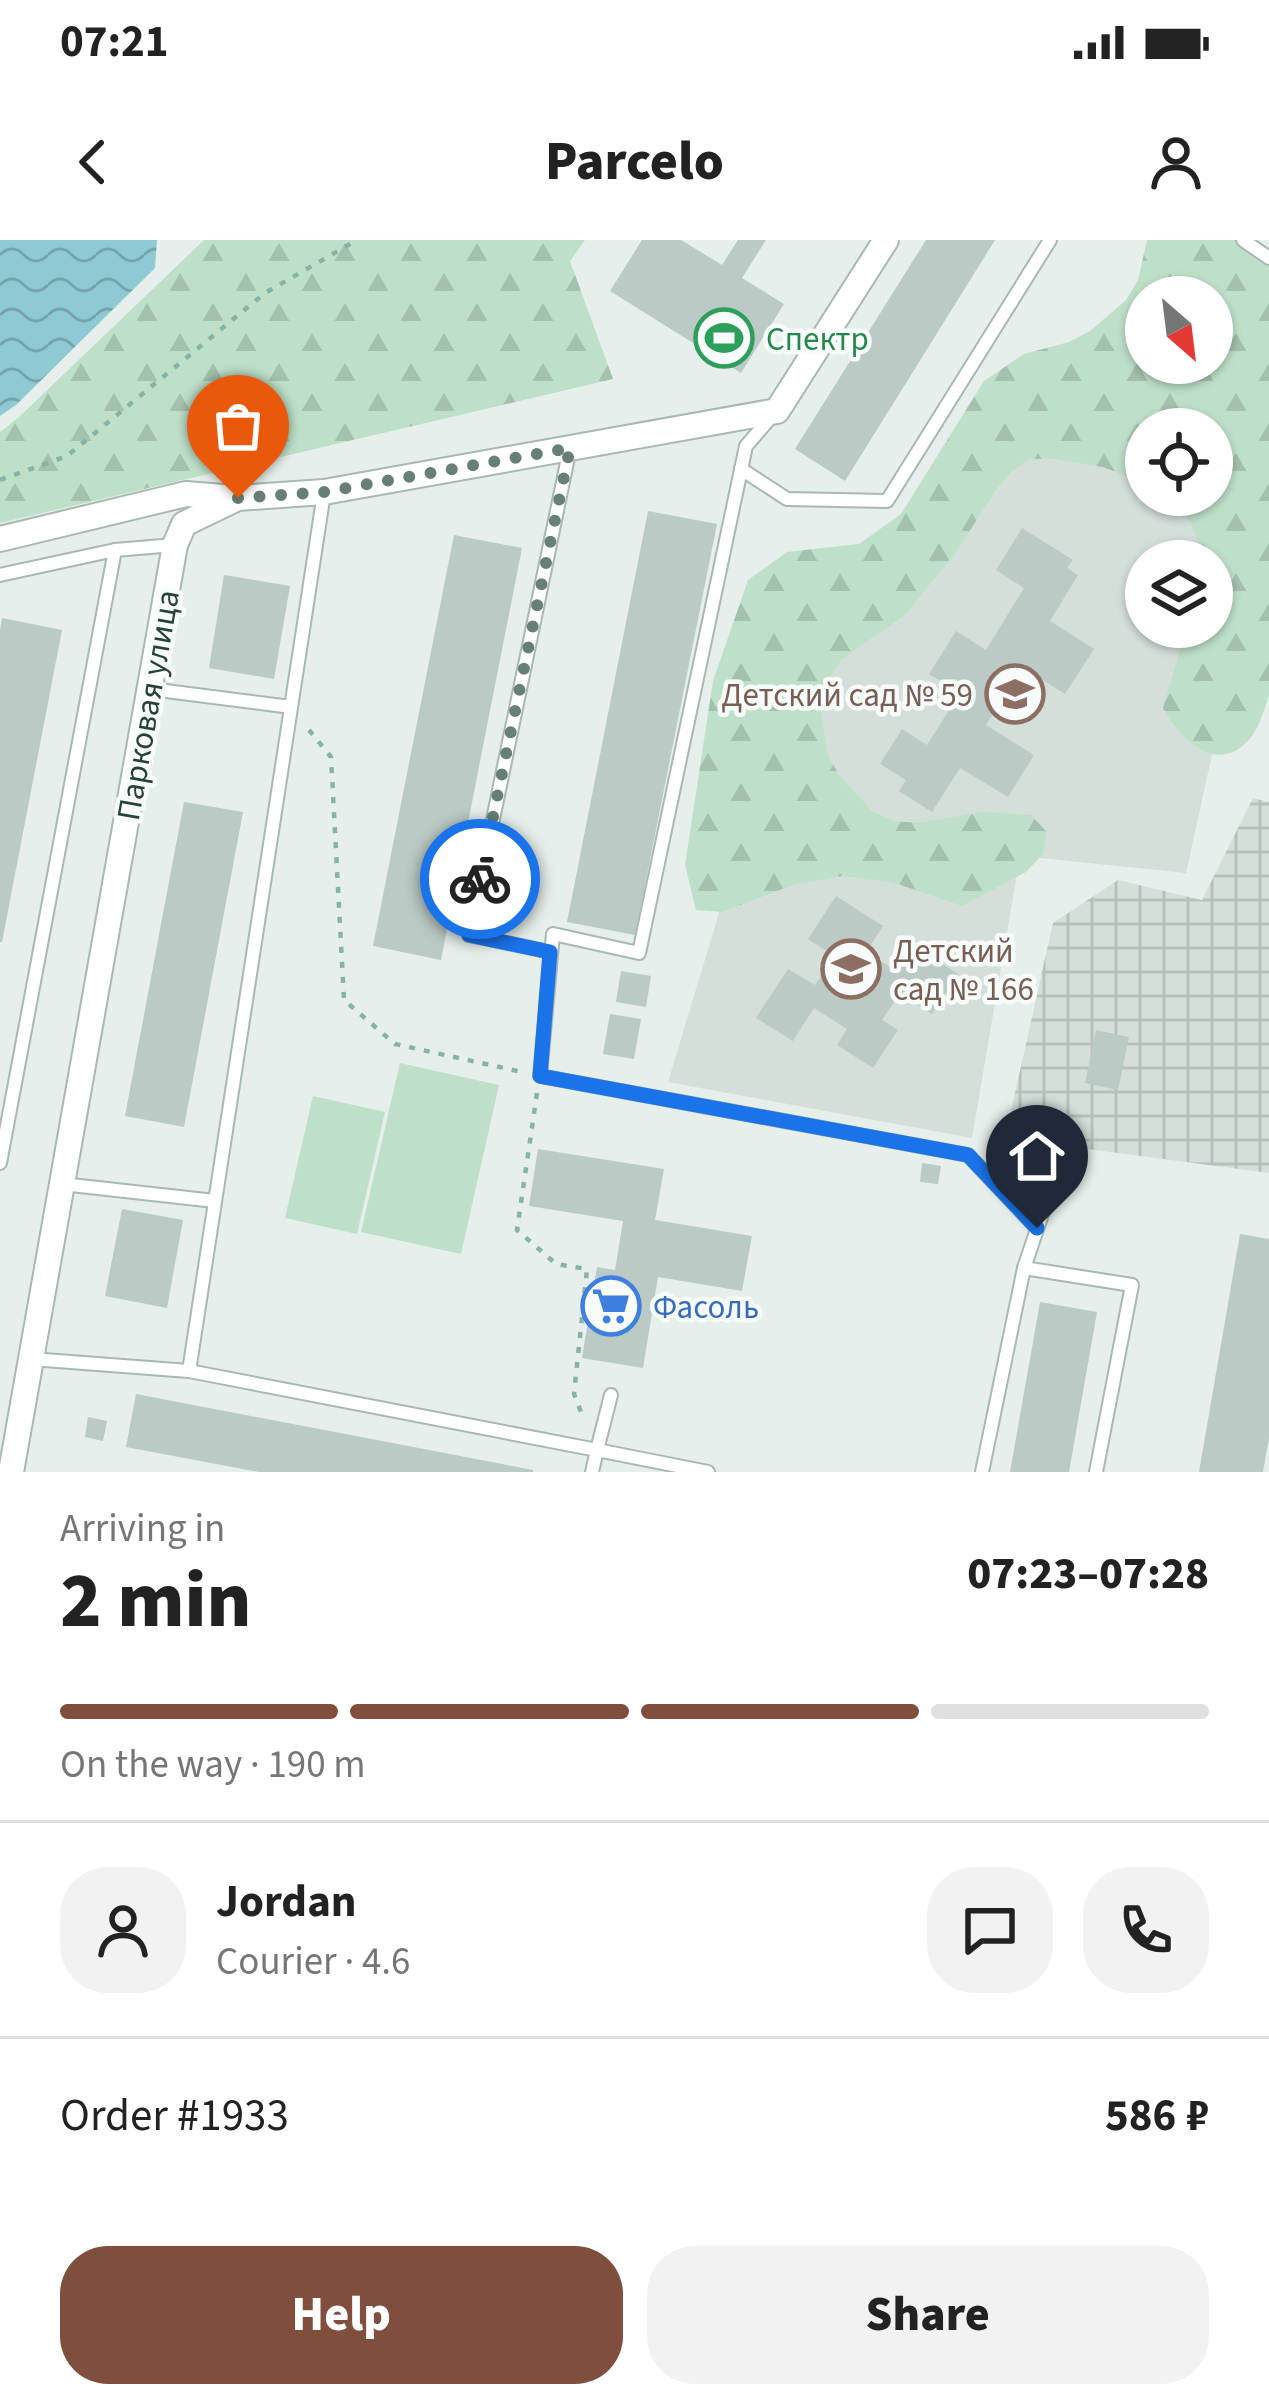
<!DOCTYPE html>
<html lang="en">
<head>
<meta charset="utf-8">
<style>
	:root { --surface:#fff; --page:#f2f2f2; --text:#222; --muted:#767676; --line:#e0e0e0; --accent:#804e3d }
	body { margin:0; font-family:"Source Sans 3",sans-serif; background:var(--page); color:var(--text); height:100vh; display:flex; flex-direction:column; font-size:45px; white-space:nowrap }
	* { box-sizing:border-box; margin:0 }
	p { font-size:39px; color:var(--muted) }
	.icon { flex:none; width:66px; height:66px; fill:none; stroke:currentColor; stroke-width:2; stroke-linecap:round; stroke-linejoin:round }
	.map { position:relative; height:1232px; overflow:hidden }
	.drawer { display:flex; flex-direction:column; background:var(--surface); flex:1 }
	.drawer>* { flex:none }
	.needle { width:78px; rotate:152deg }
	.tools { position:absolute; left:1125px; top:36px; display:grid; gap:24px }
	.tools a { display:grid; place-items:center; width:108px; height:108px; border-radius:50%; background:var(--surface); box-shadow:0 3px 9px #0004; font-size:60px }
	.pin { position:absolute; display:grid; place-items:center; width:102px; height:102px; color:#fff; margin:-123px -51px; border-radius:50% 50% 50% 0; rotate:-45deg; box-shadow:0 0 12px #0007 }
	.pin .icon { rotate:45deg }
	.courier { position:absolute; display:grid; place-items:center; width:120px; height:120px; margin:-60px; border:9px solid #1a73e8; border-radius:50%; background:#fff; color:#222; box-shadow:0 3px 15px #0007 }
	.overview em { font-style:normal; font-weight:800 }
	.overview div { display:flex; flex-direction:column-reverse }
	.overview { display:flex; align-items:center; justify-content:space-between; height:204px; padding:0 60px }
	h1 { font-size:78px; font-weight:800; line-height:90px }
	.bar { display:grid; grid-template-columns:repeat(4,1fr); gap:18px 12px; align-content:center; height:144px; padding:0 60px }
	.bar i { height:15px; border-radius:9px; background:var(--line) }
	.bar .current { background:var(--accent) }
	.bar p { grid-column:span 4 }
	.line { display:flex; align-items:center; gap:30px; padding:0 60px; border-top:3px solid var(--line) }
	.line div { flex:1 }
	.round { display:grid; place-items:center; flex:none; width:126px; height:126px; border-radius:48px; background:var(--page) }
	.button { display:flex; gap:24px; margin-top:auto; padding:24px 60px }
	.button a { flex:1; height:138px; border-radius:48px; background:var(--accent); color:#fff; font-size:48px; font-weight:800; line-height:138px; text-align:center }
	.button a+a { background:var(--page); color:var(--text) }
	.status { display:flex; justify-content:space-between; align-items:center; height:84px; padding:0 60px; background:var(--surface); direction:ltr }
	.status svg { height:33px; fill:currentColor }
	header { display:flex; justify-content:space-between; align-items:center; height:156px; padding:0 60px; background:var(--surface); font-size:54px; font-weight:800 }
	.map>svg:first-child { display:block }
	.built { fill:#d4dfda; fill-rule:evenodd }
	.industrial { fill:url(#industrial-grid) }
	.green { fill:#bfe0c8 }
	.forest { fill:url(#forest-firs); fill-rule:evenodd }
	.water { fill:url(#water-waves) }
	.building { fill:#bbcac4 }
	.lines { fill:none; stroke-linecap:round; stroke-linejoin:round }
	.service-casing { stroke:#a8b8b2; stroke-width:16 }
	.minor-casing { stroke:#a8b8b2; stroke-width:28 }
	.path { stroke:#86b3a5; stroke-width:4.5; stroke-dasharray:6 9; stroke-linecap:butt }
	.service { stroke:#fff; stroke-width:12 }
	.minor { stroke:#fff; stroke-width:24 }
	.done { stroke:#687f78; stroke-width:12; stroke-dasharray:0 21.6 }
	.route { stroke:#1a73e8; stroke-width:15 }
	.labels { text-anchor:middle; stroke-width:9; stroke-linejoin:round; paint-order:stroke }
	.leisure-label { font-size:33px; fill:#27864d; stroke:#f7fbf9; text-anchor:start }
	.education-label { font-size:33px; fill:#785e54; stroke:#f7fbf9; text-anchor:end }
	.street-label { font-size:33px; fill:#24423a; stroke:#f7fbf9 }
	.shop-label { font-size:33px; fill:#366cbe; stroke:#f7fbf9; text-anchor:start }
</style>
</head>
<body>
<div class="status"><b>07:21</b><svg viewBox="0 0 49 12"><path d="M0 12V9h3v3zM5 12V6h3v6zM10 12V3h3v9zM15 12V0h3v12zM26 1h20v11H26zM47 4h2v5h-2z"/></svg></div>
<header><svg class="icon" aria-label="back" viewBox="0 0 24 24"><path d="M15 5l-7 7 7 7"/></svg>Parcelo<svg class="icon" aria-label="person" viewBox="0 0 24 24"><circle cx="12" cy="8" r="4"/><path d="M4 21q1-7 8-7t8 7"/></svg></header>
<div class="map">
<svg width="1269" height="1232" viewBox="0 0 1269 1232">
	<defs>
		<pattern id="industrial-grid" width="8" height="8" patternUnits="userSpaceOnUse" patternTransform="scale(3)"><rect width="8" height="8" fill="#d4dfda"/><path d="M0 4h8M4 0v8" fill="none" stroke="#b6c1bc"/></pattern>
		<pattern id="forest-firs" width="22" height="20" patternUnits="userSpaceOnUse" patternTransform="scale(3)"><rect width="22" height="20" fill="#bfe0c8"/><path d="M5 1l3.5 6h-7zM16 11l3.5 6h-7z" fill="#a4c1ad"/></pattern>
		<pattern id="water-waves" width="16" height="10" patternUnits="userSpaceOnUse" patternTransform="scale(3)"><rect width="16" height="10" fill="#8ec9d4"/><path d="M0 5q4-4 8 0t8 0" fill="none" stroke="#74a5ad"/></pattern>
	</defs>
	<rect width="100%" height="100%" fill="#e6efeb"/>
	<!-- built -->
	<path class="built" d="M990 149 1146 248V255H1156L1255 318 1186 633 1020 616 972 898 668 842 765 521ZM1146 321H1212V387H1146Z"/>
	<!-- industrial -->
	<path class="industrial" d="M1253 558 1269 562V933L1005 898 1053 683 1118 640 1202 660Z"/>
	<!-- green -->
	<g class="green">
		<path d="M400 823 499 845 461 1014 361 992Z"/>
		<path d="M313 856 385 872 357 994 285 978Z"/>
	</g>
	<!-- forest -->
	<g class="forest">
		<path d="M204 0H585L570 21 613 139 0 283V192L19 177Z"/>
		<path d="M1147 0H1236L1269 25V455C1265 467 1261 482 1254 493 1222 539 1182 503 1163 468L1187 387H1212V321H1199C1198 291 1190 278 1171 255H1212V189H1146V244L1103 227 1054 219H1030L1011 232 996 250 956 312 905 375 842 419 827 441 820 465 827 513 839 535 872 571 894 581 917 583 984 572 1031 575 1047 592 1043 614 1026 632 962 666 892 642 843 636 793 645 722 672 696 670 685 625 713 441 748 340 787 312 859 304 901 274 984 141 1024 114 1069 102 1090 91 1126 60 1138 40ZM1146 57H1212V123H1146Z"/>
	</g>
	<!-- water -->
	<path class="water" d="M0 0H157L155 28 16 165 0 176Z"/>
	<!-- building -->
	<g class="building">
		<path d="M642 0H681L722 25 738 0H766L742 38 784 64 741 133 610 51Z"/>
		<path d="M926 0H995L845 241 795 209Z"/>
		<path d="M648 271 717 284 635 695 567 682Z"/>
		<path d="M1022 288 1073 320 1067 328 1078 335 1050 381 1094 409 1065 454 1022 427 986 485 1034 515 1008 557 960 528 932 572 899 551 906 540 880 524 902 489 927 505 960 453 929 434 956 391 986 410 1024 348 996 330Z"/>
		<path d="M454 295 522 308 441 720 373 706Z"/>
		<path d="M224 335 290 346 274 439 209 428Z"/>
		<path d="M2 378 62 390 2 702H0V390Z"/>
		<path d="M184 562 243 572 184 887 125 876Z"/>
		<path d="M836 656 883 686 866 712 896 731 913 705 958 734 932 774 900 753 882 780 898 790 873 828 837 805 847 789 814 768 793 801 756 778 788 729 815 745 834 716 808 699Z"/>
		<path d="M621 731 651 736 646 767 616 762Z"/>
		<path d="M610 774 641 779 634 819 603 814Z"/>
		<path d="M1096 790 1129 797 1118 850 1085 843Z"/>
		<path d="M538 909 664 929 655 980 752 996 742 1051 658 1037 643 1128 582 1118 597 1027 615 1030 623 981 529 966Z"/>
		<path d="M922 923 941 926 938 944 920 942Z"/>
		<path d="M122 969 183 980 167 1068 105 1056Z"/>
		<path d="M1240 994 1269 999V1198L1263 1232H1199Z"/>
		<path d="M1040 1062 1097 1072 1069 1232H1010Z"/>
		<path d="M136 1154 533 1230V1232H259L126 1207Z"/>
		<path d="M88 1177 107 1181 103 1201 85 1197Z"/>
	</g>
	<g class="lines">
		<defs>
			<g id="service">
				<path d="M1243 0 1269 18"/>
				<path d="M772 176 746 206 639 713 553 694 540 836 968 915 1037 988"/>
				<path d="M741 229 787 259 887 261 1050 0"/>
				<path d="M0 335 115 310"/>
				<path d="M150 449 291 467"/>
				<path d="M550 712 469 695 570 208"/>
				<path d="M0 923 115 310 174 305"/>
				<path d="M62 944 215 961"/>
				<path d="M1024 1028 1132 1045 1096 1232"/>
				<path d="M31 1119 189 1131 324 253"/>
				<path d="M189 1131 597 1210 592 1232"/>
				<path d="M611 1155 597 1210 708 1232"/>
				<path d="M982 1232 1024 1028 1065 906"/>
			</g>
			<g id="minor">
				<path d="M0 299 186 254 236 258"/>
				<path d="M11 1232 175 305 184 284 238 258 324 252 777 171 886 0"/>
			</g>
		</defs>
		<!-- service casing -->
		<use href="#service" class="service-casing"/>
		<!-- minor casing -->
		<use href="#minor" class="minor-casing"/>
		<!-- path -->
		<g class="path">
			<path d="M0 240 67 216 265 53 357 0"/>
			<path d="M309 490 331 517 344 760 395 804 522 832"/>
			<path d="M537 853 517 990 556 1024 587 1029 574 1154 583 1177"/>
		</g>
		<!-- service -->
		<use href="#service" class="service"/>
		<!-- minor -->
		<use href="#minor" class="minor"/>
	</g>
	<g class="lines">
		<!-- done -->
		<path class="done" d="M238 258 324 252 570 208 480 639"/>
		<!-- route -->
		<path class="route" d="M480 639 469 695 550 712 540 836 968 915 1037 988"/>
	</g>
	<!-- icons -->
	<defs>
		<symbol id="stadium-ring" viewBox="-11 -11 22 22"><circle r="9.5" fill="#f7fbf9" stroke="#2e9e5b" stroke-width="1.5"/><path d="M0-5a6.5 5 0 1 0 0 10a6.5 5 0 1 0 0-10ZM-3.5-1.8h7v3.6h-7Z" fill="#2e9e5b"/></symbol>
		<symbol id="school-ring" viewBox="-11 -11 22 22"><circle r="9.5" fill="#f7fbf9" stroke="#8d6e63" stroke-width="1.5"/><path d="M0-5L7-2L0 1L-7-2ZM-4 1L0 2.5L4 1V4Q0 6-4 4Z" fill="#8d6e63"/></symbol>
		<symbol id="supermarket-ring" viewBox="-11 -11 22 22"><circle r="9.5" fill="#f7fbf9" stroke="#3f7fe0" stroke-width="1.5"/><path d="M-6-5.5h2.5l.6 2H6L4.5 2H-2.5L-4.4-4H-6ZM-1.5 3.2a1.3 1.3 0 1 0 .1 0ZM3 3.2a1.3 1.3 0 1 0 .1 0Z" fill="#3f7fe0"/></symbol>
	</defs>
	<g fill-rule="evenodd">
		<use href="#stadium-ring" x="691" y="65" width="66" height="66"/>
		<use href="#school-ring" x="982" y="421" width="66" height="66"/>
		<use href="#school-ring" x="818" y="696" width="66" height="66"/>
		<use href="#supermarket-ring" x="578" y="1033" width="66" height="66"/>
	</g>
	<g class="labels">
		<!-- leisure labels -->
		<g class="leisure-label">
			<text x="766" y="110">Спектр</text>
		</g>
		<!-- education labels -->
		<g class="education-label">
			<text x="973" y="466">Детский сад № 59</text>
			<text x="893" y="722" text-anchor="start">Детский<tspan x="893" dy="38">сад № 166</tspan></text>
		</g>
		<!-- street labels -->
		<g class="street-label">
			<text transform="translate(147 465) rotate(-80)" y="12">Парковая улица</text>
		</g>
		<!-- shop labels -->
		<g class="shop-label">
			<text x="653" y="1078">Фасоль</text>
		</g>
	</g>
</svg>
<div class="tools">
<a><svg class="needle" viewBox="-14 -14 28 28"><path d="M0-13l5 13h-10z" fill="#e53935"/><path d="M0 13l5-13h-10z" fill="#767676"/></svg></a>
<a><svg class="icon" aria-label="locate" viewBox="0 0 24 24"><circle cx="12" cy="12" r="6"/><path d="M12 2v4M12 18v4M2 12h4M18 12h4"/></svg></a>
<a><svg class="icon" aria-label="layers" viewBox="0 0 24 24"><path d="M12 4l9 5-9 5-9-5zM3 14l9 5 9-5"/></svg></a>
</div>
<div class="pin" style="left:238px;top:258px;background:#ea580c"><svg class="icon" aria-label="bag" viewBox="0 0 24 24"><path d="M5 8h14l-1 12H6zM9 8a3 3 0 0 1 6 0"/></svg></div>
<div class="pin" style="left:1037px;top:988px;background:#1f2937"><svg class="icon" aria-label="home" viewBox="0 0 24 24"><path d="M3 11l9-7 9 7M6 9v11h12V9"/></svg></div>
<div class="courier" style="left:480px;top:639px"><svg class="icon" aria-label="bike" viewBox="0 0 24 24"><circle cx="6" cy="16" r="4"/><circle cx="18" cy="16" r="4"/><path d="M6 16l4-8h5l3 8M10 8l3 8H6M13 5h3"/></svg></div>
</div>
<section class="drawer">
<div class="overview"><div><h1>2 min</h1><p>Arriving in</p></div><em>07:23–07:28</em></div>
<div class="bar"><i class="current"></i><i class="current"></i><i class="current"></i><i></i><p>On the way · 190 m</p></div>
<div class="line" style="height:216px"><a class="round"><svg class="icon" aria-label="person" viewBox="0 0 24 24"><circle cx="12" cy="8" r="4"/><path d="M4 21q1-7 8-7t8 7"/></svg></a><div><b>Jordan</b><p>Courier · 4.6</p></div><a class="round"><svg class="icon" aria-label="chat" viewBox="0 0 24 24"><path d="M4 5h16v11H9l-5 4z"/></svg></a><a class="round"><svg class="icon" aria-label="phone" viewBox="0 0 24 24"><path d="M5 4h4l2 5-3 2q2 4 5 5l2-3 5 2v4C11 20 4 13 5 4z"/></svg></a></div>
<div class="line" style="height:156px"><div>Order #1933</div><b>586 ₽</b></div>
<div class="button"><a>Help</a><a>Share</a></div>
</section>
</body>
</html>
